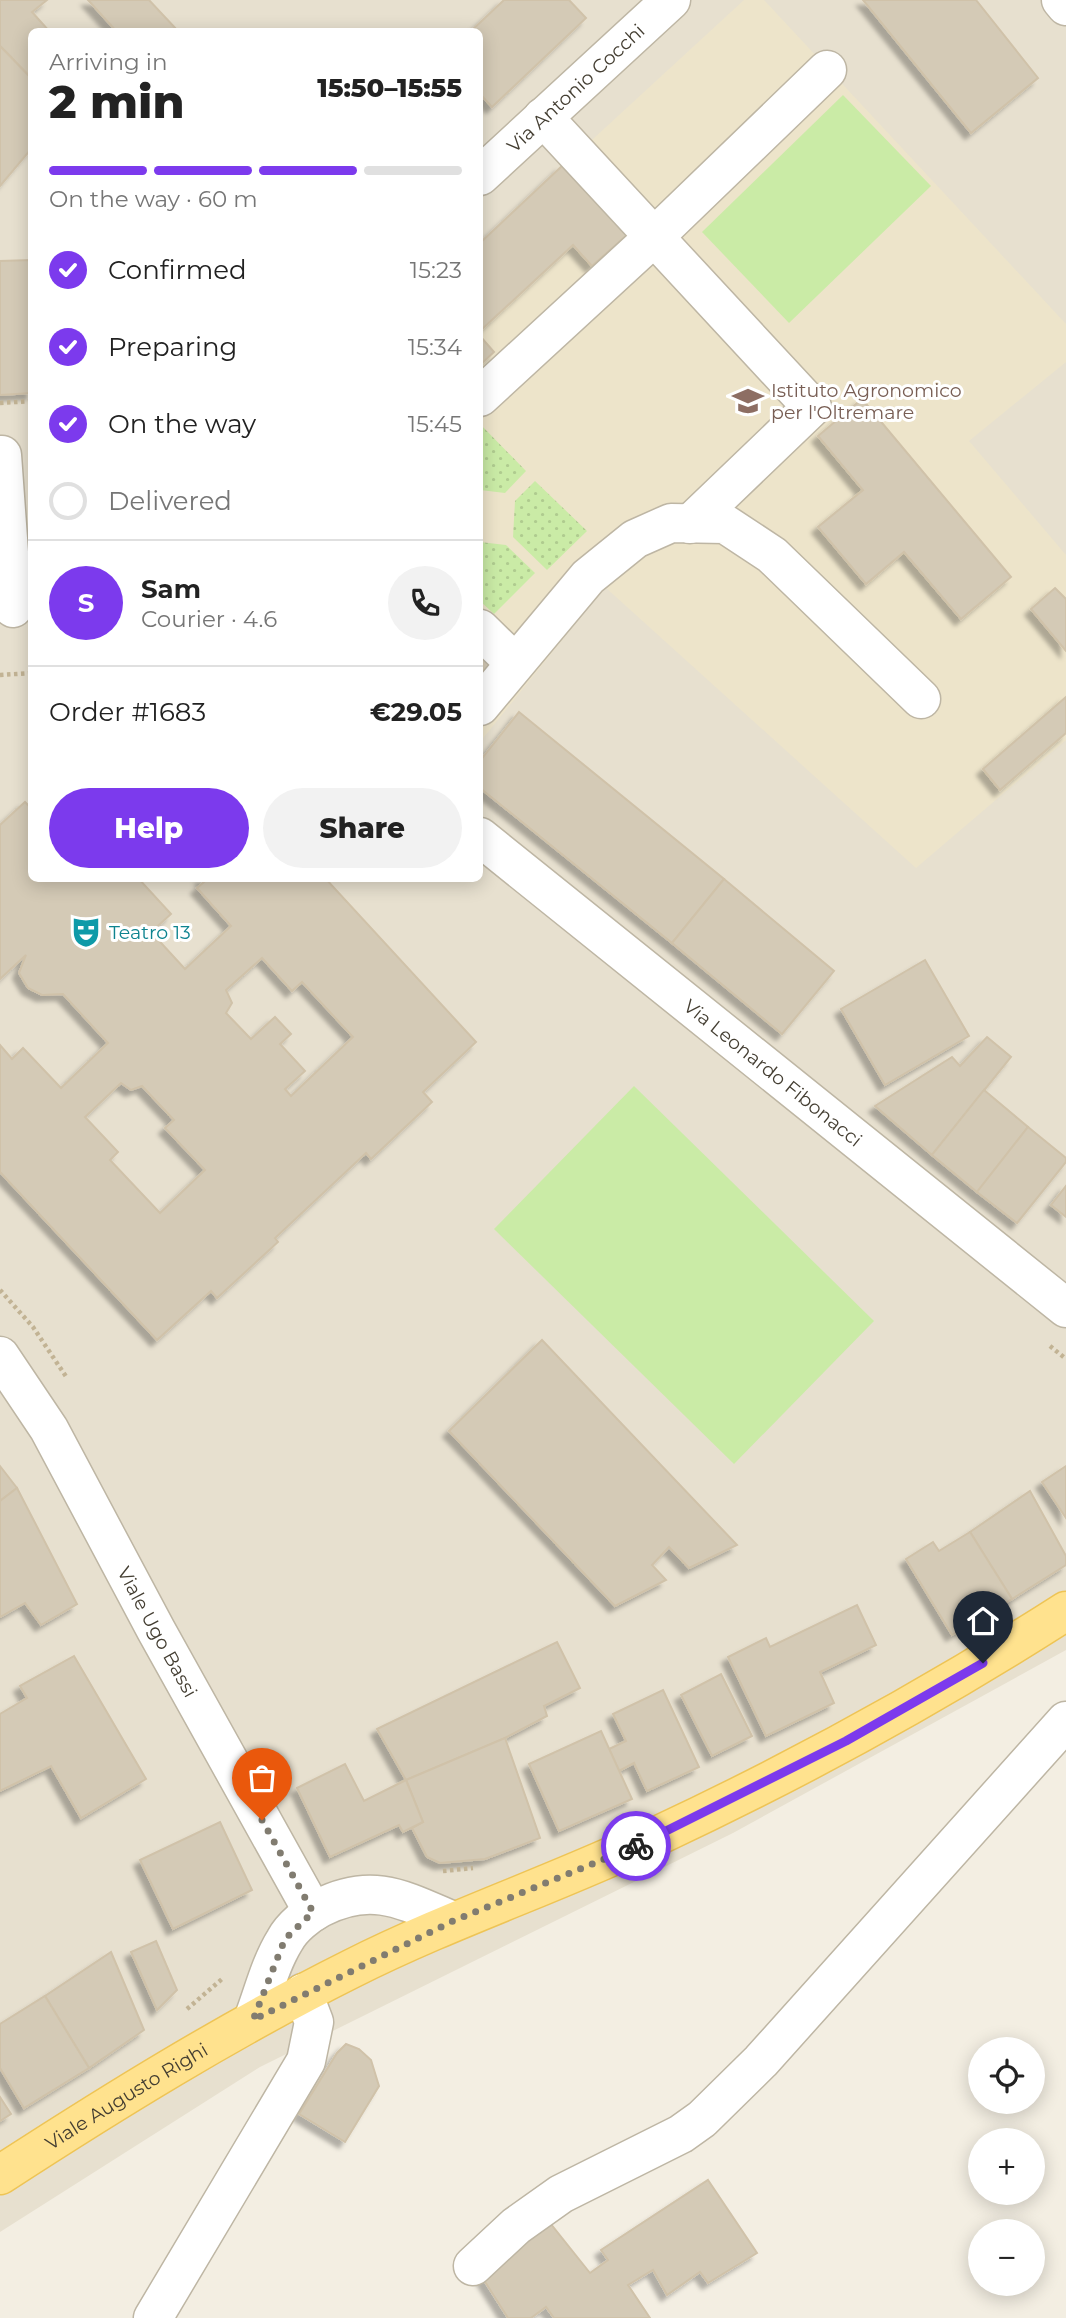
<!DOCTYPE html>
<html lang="en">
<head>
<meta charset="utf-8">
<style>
	:root { --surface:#fff; --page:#f2f2f2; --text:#222; --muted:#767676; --line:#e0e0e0; --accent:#7c3aed }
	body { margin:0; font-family:Montserrat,sans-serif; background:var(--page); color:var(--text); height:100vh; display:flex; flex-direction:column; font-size:26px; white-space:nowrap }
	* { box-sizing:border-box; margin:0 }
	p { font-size:23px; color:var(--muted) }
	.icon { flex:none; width:38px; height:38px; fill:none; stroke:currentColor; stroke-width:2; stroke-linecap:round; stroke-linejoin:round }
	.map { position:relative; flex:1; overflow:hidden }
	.side { position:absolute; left:28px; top:28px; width:455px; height:854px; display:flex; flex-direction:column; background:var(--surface); border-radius:10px; box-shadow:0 4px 18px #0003 }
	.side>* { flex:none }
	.tools { position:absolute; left:968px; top:2037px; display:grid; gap:14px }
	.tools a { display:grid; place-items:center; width:77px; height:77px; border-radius:50%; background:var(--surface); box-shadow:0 4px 18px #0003; font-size:35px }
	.pin { position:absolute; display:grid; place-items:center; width:60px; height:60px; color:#fff; margin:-72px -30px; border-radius:50% 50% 50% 0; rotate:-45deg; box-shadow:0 0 7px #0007 }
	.pin .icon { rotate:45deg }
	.courier { position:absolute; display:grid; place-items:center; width:70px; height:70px; margin:-35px; border:5px solid #7c3aed; border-radius:50%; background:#fff; color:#222; box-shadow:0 2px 9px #0007 }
	.head em { font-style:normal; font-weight:800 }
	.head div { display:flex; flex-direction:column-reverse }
	.head { display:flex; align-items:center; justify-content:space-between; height:119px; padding:0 21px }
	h1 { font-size:46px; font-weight:800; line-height:52px }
	.bar { display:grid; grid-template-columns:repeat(4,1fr); gap:10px 7px; align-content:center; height:84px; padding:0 21px }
	.bar i { height:9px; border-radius:5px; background:var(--line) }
	.bar .current { background:var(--accent) }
	.bar p { grid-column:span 4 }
	.line { display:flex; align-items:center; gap:18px; padding:0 21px; border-top:2px solid var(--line) }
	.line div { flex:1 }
	.round { display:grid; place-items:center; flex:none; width:74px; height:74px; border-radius:37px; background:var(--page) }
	ol { padding:0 21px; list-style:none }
	li { display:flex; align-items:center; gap:21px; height:77px }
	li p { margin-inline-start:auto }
	li .icon { padding:7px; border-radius:50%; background:var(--accent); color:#fff; stroke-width:4 }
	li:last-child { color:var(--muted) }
	li i { width:38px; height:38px; border:4px solid var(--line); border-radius:50% }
	.action { display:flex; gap:14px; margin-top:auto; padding:14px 21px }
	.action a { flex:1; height:80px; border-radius:42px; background:var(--accent); color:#fff; font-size:28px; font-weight:800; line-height:80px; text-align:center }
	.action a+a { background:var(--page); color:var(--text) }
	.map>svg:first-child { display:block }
	.residential { fill:#e7e0cf; fill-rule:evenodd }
	.education { fill:#ede4ca }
	.grass { fill:url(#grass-dots) }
	.garden { fill:#caeba6 }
	.building { fill:#d4cab6; stroke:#d0c2a9; stroke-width:2; fill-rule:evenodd; filter:url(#shadow) }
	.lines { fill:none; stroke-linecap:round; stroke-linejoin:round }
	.minor-casing { stroke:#beb6a4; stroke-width:41 }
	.major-casing { stroke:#eec455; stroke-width:41 }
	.path { stroke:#c2b394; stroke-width:4.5; stroke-dasharray:3.5 3.5; stroke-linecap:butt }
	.minor { stroke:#fff; stroke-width:38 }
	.major { stroke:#ffe28e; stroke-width:38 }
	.done { stroke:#817c70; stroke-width:7; stroke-dasharray:0 12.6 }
	.route { stroke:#7c3aed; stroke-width:9 }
	.labels { text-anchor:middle; stroke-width:6; stroke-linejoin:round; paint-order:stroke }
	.street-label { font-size:19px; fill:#443e32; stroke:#fff }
	.education-label { font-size:19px; fill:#785e54; stroke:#fff; text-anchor:start }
	.culture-label { font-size:19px; fill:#0d838f; stroke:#fff; text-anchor:start }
</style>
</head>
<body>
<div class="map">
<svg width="1066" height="2318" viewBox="0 0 1066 2318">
	<defs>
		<pattern id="grass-dots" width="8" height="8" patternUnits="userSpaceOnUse" patternTransform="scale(1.75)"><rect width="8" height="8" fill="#caeba6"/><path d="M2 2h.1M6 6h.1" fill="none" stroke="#afcb8f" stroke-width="1.8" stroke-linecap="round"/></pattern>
		<filter id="shadow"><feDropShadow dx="-6" dy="6" stdDeviation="2" flood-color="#0004"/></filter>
	</defs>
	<rect width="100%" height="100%" fill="#f3eee2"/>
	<!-- residential -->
	<path class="residential" d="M0 0H1066V1650L733 1833 260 2067 0 2232ZM32 32H480V878H32Z"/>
	<!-- education -->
	<path class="education" d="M744 0H764L1066 324V362L969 441 1066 555V740L916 868 605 587 480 742V243Z"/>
	<!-- grass -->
	<g class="grass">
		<path d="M480 424 526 471 505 493 480 490Z"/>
		<path d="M535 481 587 531 547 570 513 537 515 501Z"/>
		<path d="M480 542 506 545 535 573 494 614 480 601Z"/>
	</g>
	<!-- garden -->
	<g class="garden">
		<path d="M843 95 931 186 789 323 702 232Z"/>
		<path d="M634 1086 874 1321 734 1464 494 1229Z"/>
	</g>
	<!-- building -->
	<g class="building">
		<path d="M0 0H47L32 12 50 32H32V79L0 46Z"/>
		<path d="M88 0H149L179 32H117Z"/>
		<path d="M504 0H569L586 18 492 107 480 94V32H470Z"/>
		<path d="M863 0H976L1038 78 971 133Z"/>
		<path d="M0 46 32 79V148L0 186Z"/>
		<path d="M562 166 627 235 592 266 573 245 480 331V243Z"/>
		<path d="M32 260V393L0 395V261Z"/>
		<path d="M480 336 494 352 480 365Z"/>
		<path d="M862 399 1011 577 961 619 904 552 866 584 818 527 863 490 818 436Z"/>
		<path d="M1055 588 1066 599V651L1031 609Z"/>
		<path d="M480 654 497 670 480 692Z"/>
		<path d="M1066 697V733L1000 790 983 769Z"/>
		<path d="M519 712 724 879 672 943 480 788V761Z"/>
		<path d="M25 802 32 809V878H138L171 914 151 932 185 969 231 926 197 888 204 882 201 878H325L476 1042 423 1092 432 1102 371 1159 366 1153 275 1238 278 1242 217 1298 211 1291 157 1340 0 1172V1045L12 1059 23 1048 61 1088 108 1043 63 994 42 995 28 988 19 973 26 955 0 979V825ZM262 958 292 991 302 982 353 1037 291 1096 285 1089 305 1071 280 1044 291 1034 275 1017 251 1039 226 1013 232 1003 226 990ZM121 1083 131 1090 142 1086 174 1120 165 1128 205 1170 160 1213 110 1160 118 1152 85 1117Z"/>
		<path d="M724 879 834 971 782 1034 672 943Z"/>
		<path d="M925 960 969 1036 885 1085 841 1009Z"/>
		<path d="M987 1037 1011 1057 932 1155 875 1106 952 1057 960 1066Z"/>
		<path d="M984 1090 1028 1127 977 1192 932 1155Z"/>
		<path d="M1028 1127 1066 1158V1162L1017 1223 977 1192Z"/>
		<path d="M1066 1186V1217L1051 1205Z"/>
		<path d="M542 1340 737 1545 689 1568 669 1547 652 1565 666 1580 615 1606 449 1431Z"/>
		<path d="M0 1466 17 1488 0 1501Z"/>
		<path d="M1066 1466V1518L1042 1482Z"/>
		<path d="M17 1488 77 1604 41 1625 25 1603 0 1617V1501Z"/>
		<path d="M1030 1491 1066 1556V1565L1012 1599 970 1532Z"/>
		<path d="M970 1532 1012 1599 952 1635 906 1559 933 1542 939 1551Z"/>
		<path d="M857 1605 876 1645 820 1672 834 1703 766 1736 728 1657 766 1638 770 1647Z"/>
		<path d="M557 1642 580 1688 544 1706 547 1716 505 1738 406 1780 377 1729Z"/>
		<path d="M74 1656 146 1779 81 1818 51 1766 0 1791V1714L27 1698 20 1686Z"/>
		<path d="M721 1674 752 1736 712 1756 681 1695Z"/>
		<path d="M663 1690 699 1767 647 1791 634 1763 619 1771 609 1749 626 1741 613 1714Z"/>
		<path d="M601 1731 632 1799 559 1831 529 1764Z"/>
		<path d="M505 1738 540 1838 485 1859 440 1863 427 1857 412 1828 423 1822 406 1780Z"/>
		<path d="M345 1764 364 1801 406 1780 423 1822 403 1832 399 1825 330 1857 297 1788Z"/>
		<path d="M220 1822 252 1890 173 1929 140 1860Z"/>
		<path d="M156 1941 177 1990 157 2010 131 1952Z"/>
		<path d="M111 1952 144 2030 89 2068 45 1996Z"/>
		<path d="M45 1996 89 2068 24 2108 0 2068V2024Z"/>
		<path d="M346 2044 359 2049 371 2060 379 2086 345 2142 299 2114 337 2053Z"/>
		<path d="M0 2097 11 2114 0 2121Z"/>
		<path d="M708 2180 757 2253 708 2283 700 2272 667 2295 653 2270 628 2285 650 2318H554L546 2307 531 2318H508L482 2277 546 2218 590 2273 608 2260 601 2250Z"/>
	</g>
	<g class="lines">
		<defs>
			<g id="minor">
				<path d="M1061 0 1066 6"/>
				<path d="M543 117 812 407 690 524"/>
				<path id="s1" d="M480 176 671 0"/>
				<path d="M480 397 655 236 827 70"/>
				<path d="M2 455 13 608"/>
				<path d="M480 629 515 663"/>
				<path d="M480 706 588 577 635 539 671 523 725 524 772 555 921 699"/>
				<path id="s2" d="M480 837 1066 1308"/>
				<path id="s3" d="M0 1356 49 1429 156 1630 313 1912"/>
				<path d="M253 2020C263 1994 270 1964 285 1940 292 1927 307 1915 320 1908 372 1881 404 1900 453 1921"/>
				<path d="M473 2266 516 2226 561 2194 681 2134 702 2119 761 2061 1066 1721"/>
				<path d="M153 2318 306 2061 314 2022 303 1993"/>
			</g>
			<g id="major">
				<path id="s4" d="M0 2175C114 2101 229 2030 351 1969 450 1919 556 1884 657 1836 798 1770 935 1695 1066 1611"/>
			</g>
		</defs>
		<!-- minor casing -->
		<use href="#minor" class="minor-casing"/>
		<!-- major casing -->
		<use href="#major" class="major-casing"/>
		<!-- path -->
		<g class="path">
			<path d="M0 403 32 401"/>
			<path d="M0 675 32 673"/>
			<path d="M0 1290 33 1327 67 1378"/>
			<path d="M1050 1346 1066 1359"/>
			<path d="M443 1871 473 1868"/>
			<path d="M187 2009 222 1979"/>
		</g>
		<!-- minor -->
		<use href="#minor" class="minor"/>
		<!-- major -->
		<use href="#major" class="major"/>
	</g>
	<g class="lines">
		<!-- done -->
		<path class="done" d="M262 1820 313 1912 285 1939 253 2020 453 1921 636 1846"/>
		<!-- route -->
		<path class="route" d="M636 1846 846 1741 983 1663"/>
	</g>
	<!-- icons -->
	<defs>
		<symbol id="school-bare" viewBox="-9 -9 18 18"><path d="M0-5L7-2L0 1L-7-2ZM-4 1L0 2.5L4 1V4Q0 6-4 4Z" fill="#8d6e63" stroke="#fff" stroke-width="2.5" paint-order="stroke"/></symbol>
		<symbol id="theatre-bare" viewBox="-9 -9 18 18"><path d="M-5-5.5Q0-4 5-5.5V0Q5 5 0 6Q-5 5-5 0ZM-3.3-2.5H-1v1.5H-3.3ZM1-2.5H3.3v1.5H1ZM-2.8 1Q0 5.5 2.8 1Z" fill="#0f9aa8" stroke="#fff" stroke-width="2.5" paint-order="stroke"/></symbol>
	</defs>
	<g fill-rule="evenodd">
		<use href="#school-bare" x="726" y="379" width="44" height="44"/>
		<use href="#theatre-bare" x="64" y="910" width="44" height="44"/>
	</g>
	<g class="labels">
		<!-- street labels -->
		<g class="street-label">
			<text dy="7" stroke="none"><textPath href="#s1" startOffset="130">Via Antonio Cocchi</textPath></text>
			<text dy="7" stroke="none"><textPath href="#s2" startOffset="376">Via Leonardo Fibonacci</textPath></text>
			<text dy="7" stroke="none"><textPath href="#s3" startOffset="318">Viale Ugo Bassi</textPath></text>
			<text dy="7" stroke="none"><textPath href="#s4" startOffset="149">Viale Augusto Righi</textPath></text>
		</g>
		<!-- education labels -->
		<g class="education-label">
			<text x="771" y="397">Istituto Agronomico<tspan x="771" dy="22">per l'Oltremare</tspan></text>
		</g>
		<!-- culture labels -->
		<g class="culture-label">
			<text x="109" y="939">Teatro 13</text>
		</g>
	</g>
</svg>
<div class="tools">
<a><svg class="icon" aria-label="locate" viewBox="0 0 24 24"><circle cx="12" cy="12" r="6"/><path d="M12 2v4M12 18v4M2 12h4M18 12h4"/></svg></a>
<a>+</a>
<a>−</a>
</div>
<div class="pin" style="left:262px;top:1820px;background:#ea580c"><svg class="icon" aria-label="bag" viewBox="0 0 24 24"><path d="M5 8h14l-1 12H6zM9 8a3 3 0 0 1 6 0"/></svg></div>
<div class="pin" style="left:983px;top:1663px;background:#1f2937"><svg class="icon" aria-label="home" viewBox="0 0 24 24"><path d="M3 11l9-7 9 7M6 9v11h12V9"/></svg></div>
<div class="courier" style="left:636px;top:1846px"><svg class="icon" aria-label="bike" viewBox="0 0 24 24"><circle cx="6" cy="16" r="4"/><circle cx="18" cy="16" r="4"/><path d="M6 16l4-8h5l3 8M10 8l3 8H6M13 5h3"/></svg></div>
<section class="side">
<div class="head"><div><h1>2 min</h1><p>Arriving in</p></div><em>15:50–15:55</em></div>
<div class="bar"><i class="current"></i><i class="current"></i><i class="current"></i><i></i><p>On the way · 60 m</p></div>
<ol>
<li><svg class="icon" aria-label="check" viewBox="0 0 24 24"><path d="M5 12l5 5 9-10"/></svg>Confirmed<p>15:23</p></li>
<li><svg class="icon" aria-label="check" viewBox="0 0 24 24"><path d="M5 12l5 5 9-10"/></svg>Preparing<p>15:34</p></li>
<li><svg class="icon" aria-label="check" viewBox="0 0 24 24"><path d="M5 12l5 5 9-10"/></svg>On the way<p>15:45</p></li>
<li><i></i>Delivered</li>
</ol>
<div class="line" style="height:126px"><b class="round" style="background:var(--accent);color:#fff">S</b><div><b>Sam</b><p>Courier · 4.6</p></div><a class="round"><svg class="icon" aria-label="phone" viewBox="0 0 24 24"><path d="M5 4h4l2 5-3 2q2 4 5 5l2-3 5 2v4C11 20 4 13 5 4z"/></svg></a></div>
<div class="line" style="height:91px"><div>Order #1683</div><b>€29.05</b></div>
<div class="action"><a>Help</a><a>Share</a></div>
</section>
</div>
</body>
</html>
